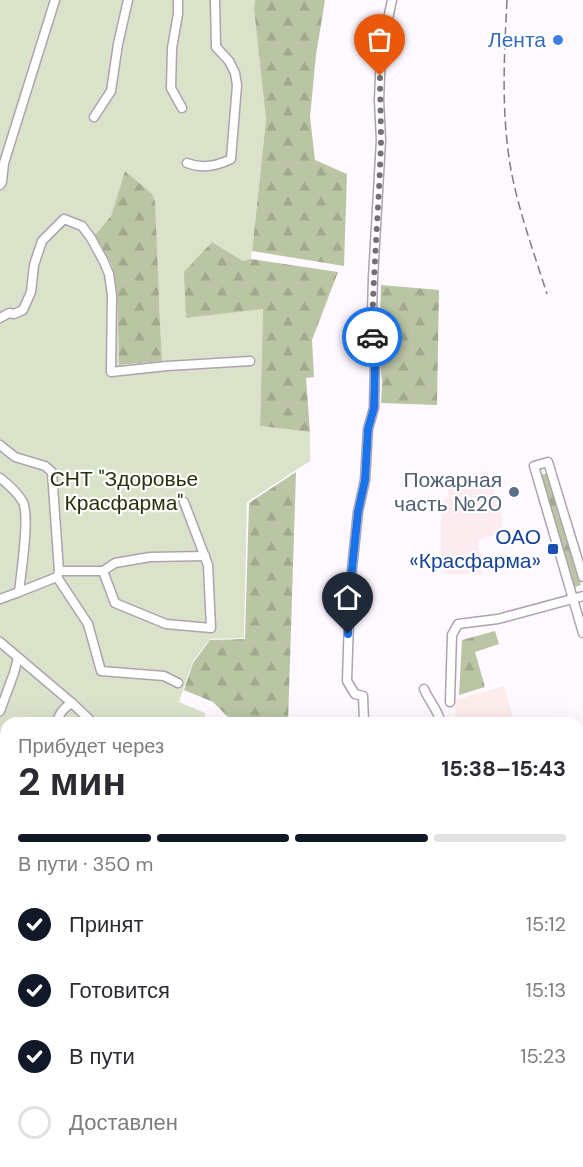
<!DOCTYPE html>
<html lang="ru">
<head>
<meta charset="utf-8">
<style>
	:root { --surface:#fff; --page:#f7f7f7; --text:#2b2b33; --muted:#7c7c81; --line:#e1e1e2; --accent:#111827 }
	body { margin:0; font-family:"DM Sans",sans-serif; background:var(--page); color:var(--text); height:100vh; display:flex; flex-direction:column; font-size:22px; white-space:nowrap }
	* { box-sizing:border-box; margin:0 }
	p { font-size:20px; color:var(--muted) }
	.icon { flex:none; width:33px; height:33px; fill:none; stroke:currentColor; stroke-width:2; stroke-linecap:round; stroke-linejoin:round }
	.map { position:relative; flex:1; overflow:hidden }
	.drawer { position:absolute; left:0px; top:717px; width:584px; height:450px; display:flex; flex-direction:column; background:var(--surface); border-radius:18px 18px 0 0; box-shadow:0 6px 24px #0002 }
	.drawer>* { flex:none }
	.pin { position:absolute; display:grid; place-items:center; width:51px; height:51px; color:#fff; margin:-62px -26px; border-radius:50% 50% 50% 0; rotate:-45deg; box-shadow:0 0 6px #0007 }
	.pin .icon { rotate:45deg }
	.courier { position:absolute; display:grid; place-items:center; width:60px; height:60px; margin:-30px; border:4px solid #1a73e8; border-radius:50%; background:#fff; color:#222; box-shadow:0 2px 8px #0007 }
	.overview em { font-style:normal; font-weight:700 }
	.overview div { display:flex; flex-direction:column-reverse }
	.overview { display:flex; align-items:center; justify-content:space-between; height:102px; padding:0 18px }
	h1 { font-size:39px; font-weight:700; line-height:45px }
	.bar { display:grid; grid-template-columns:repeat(4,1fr); gap:9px 6px; align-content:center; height:72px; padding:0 18px }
	.bar i { height:8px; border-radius:4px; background:var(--line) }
	.bar .active { background:var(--accent) }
	.bar p { grid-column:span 4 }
	ol { padding:0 18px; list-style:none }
	li { display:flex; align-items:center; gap:18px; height:66px }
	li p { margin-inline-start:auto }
	li .icon { padding:6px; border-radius:50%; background:var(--accent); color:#fff; stroke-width:4 }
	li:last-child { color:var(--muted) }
	li i { width:33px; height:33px; border:3px solid var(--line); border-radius:50% }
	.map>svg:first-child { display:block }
	.commercial { fill:#fcecf0 }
	.education { fill:#fdedea }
	.green { fill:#dbe2ca; fill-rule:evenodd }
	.forest { fill:url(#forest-firs) }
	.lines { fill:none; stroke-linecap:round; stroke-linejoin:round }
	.minor-casing { stroke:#aea2b1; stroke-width:11 }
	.minor { stroke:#fff; stroke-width:8 }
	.rail { stroke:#807b81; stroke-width:1.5; stroke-dasharray:9 4.5; stroke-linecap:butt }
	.done { stroke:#736f74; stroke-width:6; stroke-dasharray:0 10.8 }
	.route { stroke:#1a73e8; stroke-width:8 }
	.shop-dot { fill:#3f7fe0; stroke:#fff; stroke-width:2 }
	.service-dot { fill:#5c6f8a; stroke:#fff; stroke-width:2 }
	.transit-dot { fill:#1a4fb4; stroke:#fff; stroke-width:2 }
	.labels { text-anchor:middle; stroke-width:4.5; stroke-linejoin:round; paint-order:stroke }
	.shop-label { font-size:21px; fill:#366cbe; stroke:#fff; text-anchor:end }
	.park-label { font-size:21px; fill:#273008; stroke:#fff }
	.service-label { font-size:21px; fill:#4e5e75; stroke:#fff; text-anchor:end }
	.transit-label { font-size:21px; fill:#164399; stroke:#fff; text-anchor:end }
</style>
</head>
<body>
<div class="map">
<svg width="583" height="1167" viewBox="0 0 583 1167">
	<defs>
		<pattern id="forest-firs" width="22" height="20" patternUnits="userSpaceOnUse" patternTransform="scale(1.5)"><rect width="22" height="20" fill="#bac5a4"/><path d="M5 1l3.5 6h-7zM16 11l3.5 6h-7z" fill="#a0a98d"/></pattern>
	</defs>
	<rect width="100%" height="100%" fill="#fef9ff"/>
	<!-- commercial -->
	<path class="commercial" d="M485 471 488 473 493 488 503 521 501 522 504 532 478 540 482 574H445V564H441V501L449 498 446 482Z"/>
	<!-- education -->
	<g class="education">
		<path d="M504 686 515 723H455L456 700Z"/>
		<path d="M583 1095V1167H527L525 1161H578V1096Z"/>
		<path d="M370 1161H519L521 1167H370Z"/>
	</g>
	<!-- green -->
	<g class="green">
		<path d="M0 0H255L254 9 266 120 251 259 243 261 212 242 187 318 263 308 260 426 310 432V461L247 502 244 638 210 639 193 661 179 702 205 713V723H6V945L0 949ZM125 171 159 300 162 361 119 365 117 293 112 265 95 235 111 216Z"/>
		<path d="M6 1128V1161H59L64 1167H0V1129Z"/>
	</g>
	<!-- forest -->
	<g class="forest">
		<path d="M255 0H325L316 55 310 117 315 160 347 174 344 266 252 251 266 120 254 9Z"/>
		<path d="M125 171 152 194 155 201 159 300 162 361 119 365 117 293 112 265 95 235 111 216Z"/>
		<path d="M212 242 243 261 251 259 338 272 312 340 314 377 306 378 310 432 260 426 263 309 186 318 184 272Z"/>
		<path d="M381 285 439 290 437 405 381 403 382 382 379 351Z"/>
		<path d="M296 472 288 723H234L213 702 184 690 193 663 210 640 245 639 249 503Z"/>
		<path d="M547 473 581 585 575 587 541 475Z"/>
		<path d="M495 631 499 644 475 652 485 687 459 695 462 640Z"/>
		<path d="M63 1161H207C191 1166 175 1163 158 1167H69Z"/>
	</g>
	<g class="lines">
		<defs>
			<g id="minor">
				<path d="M178 0V14L172 48 171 88 182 108"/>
				<path d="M94 117 111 91 118 44 128 0"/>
				<path d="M187 163C202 169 217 166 231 159L237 85 235 73 229 61 216 47 215 0"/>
				<path d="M0 185 2 182 4 163 55 0"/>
				<path d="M0 318 9 313 14 314 23 310 31 292 34 265 42 241 64 219 82 226 91 238 104 262 109 274 112 295 111 372 167 366 250 361"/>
				<path d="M0 445 15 457 45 466 52 472 59 571"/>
				<path d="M0 478C9 485 17 492 23 502 30 517 21 573 19 592L0 599"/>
				<path d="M103 571 115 603 166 624 211 628 208 565 184 502"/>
				<path d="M57 577 88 624 101 671 164 676 178 683"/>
				<path d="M583 577 548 462 534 466 583 633"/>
				<path d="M19 592 57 577 59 571H103L115 563 150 557 205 556"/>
				<path d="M0 642 72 703 93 723"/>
				<path d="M424 689C429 701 438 710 441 723"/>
				<path d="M450 702 452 635 458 624 498 619 583 596"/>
				<path d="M0 711 14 673 18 658"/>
				<path d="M56 723C60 713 63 708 72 703"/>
				<path d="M364 723 363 696 355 694 347 681 350 588 358 512 365 480 368 429 374 408 375 365 371 347 373 278 381 140 379 100 381 53 392 0"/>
				<path d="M578 816 583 815"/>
				<path d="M0 867 6 853"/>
				<path d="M0 969 6 967"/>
				<path d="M578 1061 583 1060"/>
				<path d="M363 1161 364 1167"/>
				<path d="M3 1167H25"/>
			</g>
		</defs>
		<!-- minor casing -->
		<use href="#minor" class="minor-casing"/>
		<!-- minor -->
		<use href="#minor" class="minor"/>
		<!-- rail -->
		<path class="rail" d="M507 0C504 57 501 114 511 170 519 212 534 253 547 294"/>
	</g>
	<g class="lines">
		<!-- done -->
		<path class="done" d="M372 337C373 272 379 207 381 142 381 120 380 98 380 76"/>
		<!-- route -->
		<path class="route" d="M348 634 350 588 358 512 365 480 368 429 374 408 375 365 371 347 372 337"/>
	</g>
	<!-- markers -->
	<circle class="shop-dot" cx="558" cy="40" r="6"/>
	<circle class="service-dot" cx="514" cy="492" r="6"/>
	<rect class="transit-dot" x="547" y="543" width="12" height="12" rx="3"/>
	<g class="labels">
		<!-- shop labels -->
		<g class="shop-label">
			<text x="546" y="47">Лента</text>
		</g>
		<!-- park labels -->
		<g class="park-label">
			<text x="124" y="486">СНТ "Здоровье<tspan x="124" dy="24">Красфарма"</tspan></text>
		</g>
		<!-- service labels -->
		<g class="service-label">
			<text x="502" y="487">Пожарная<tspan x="502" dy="24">часть №20</tspan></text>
		</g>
		<!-- transit labels -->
		<g class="transit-label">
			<text x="541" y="544">ОАО<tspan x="541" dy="24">«Красфарма»</tspan></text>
		</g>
	</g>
</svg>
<div class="pin" style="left:380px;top:76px;background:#ea580c"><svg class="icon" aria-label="bag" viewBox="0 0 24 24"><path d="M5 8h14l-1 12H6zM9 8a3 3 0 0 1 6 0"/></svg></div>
<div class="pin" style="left:348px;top:634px;background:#1f2937"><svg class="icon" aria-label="home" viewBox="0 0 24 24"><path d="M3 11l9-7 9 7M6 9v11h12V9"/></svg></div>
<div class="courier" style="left:372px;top:337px"><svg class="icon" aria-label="car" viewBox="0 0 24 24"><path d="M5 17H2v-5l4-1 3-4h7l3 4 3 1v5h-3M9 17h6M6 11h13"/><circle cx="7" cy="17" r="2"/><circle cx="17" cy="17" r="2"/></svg></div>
<section class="drawer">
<div class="overview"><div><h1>2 мин</h1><p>Прибудет через</p></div><em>15:38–15:43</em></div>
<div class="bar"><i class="active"></i><i class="active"></i><i class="active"></i><i></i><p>В пути · 350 m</p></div>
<ol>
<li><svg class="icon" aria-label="check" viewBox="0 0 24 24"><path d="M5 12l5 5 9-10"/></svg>Принят<p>15:12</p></li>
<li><svg class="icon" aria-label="check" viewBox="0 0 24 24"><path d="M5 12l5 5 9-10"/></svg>Готовится<p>15:13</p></li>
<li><svg class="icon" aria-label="check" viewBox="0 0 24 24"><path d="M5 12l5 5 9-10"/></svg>В пути<p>15:23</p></li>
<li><i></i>Доставлен</li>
</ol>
</section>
</div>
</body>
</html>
